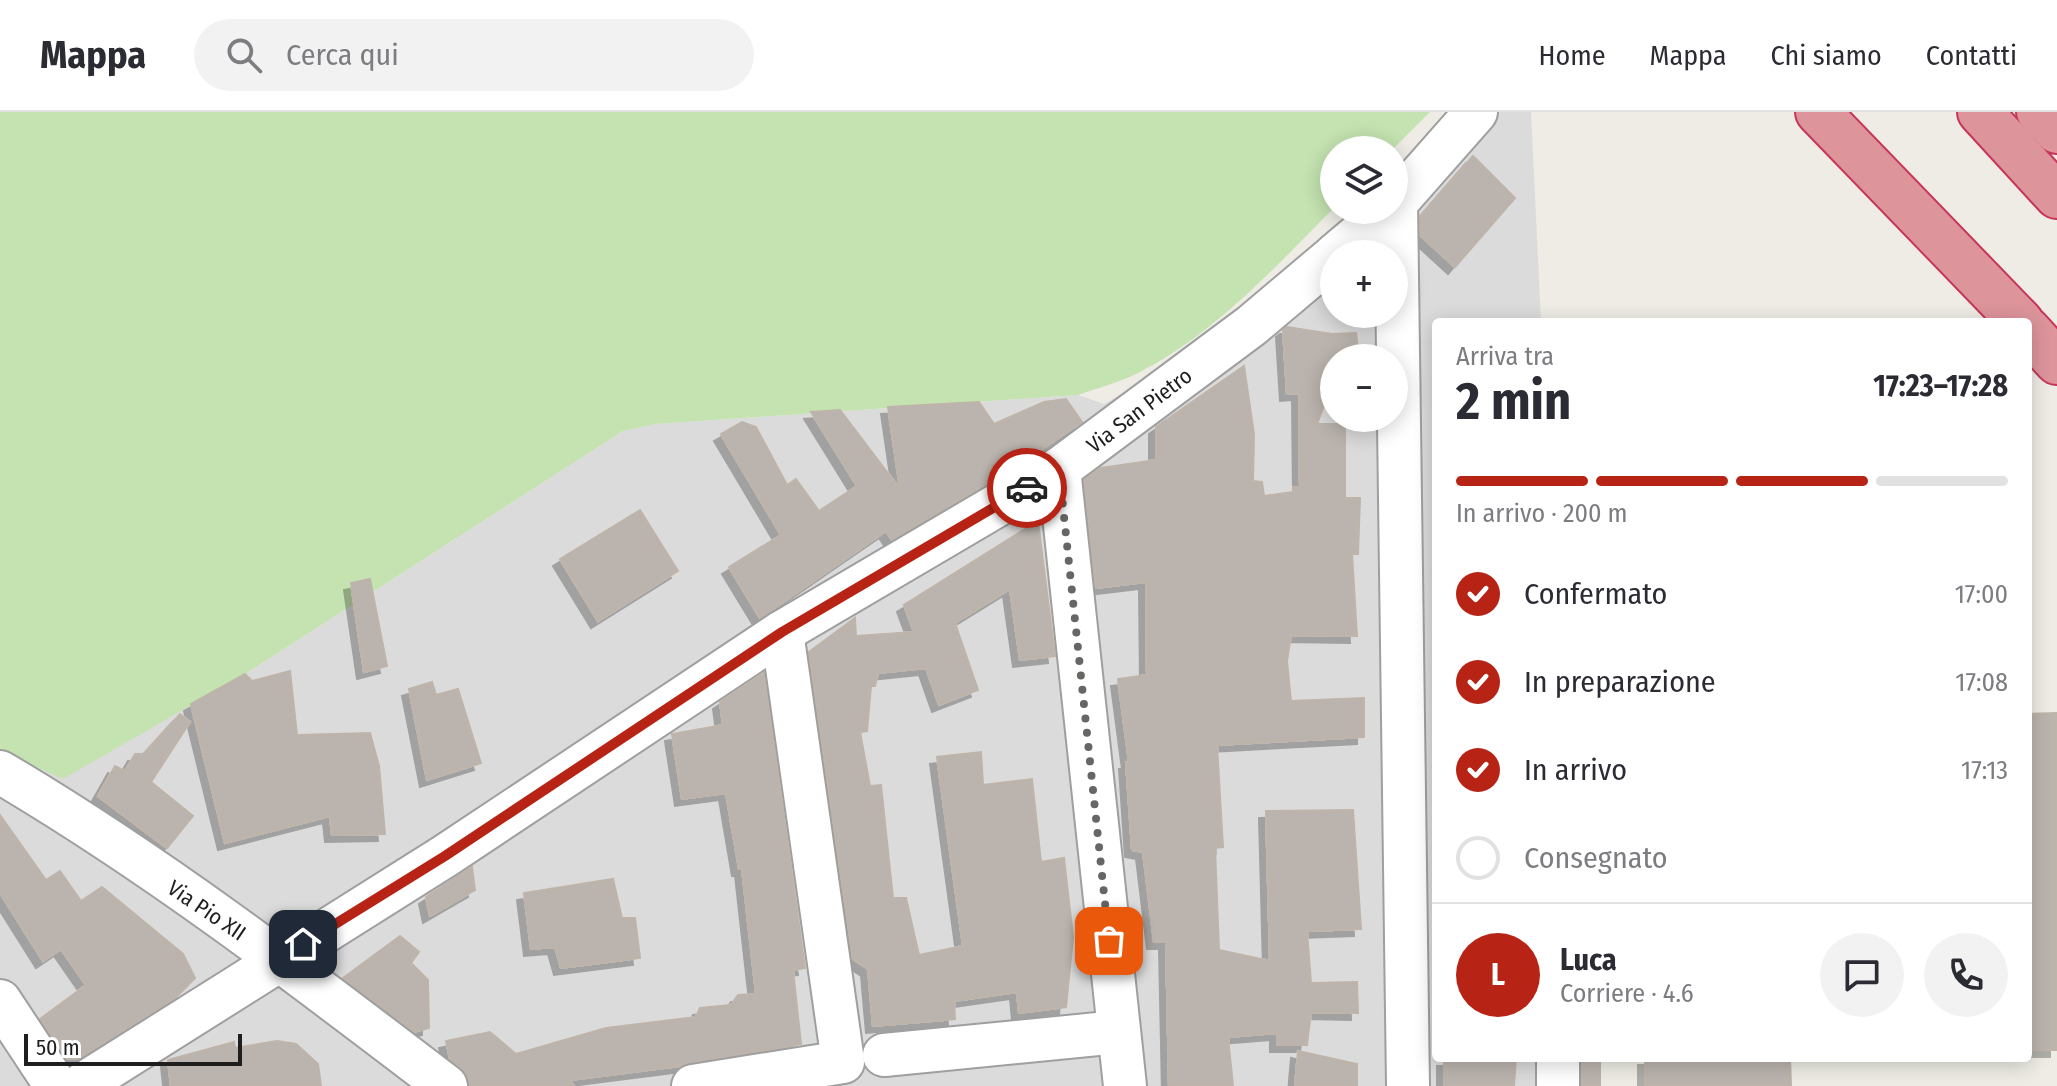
<!DOCTYPE html>
<html lang="it">
<head>
<meta charset="utf-8">
<style>
	:root { --surface:#fff; --page:#f2f2f3; --text:#2b2b33; --muted:#7c7c81; --line:#e1e1e2; --accent:#b72415 }
	body { margin:0; font-family:"Fira Sans Condensed",sans-serif; background:var(--page); color:var(--text); height:100vh; display:flex; flex-direction:column; font-size:30px; white-space:nowrap }
	* { box-sizing:border-box; margin:0 }
	p { font-size:26px; color:var(--muted) }
	.icon { flex:none; width:44px; height:44px; fill:none; stroke:currentColor; stroke-width:2; stroke-linecap:round; stroke-linejoin:round }
	.map { position:relative; flex:1; overflow:hidden }
	.details { position:absolute; left:1432px; top:206px; width:600px; height:744px; display:flex; flex-direction:column; background:var(--surface); border-radius:8px; box-shadow:0 4px 20px #0003 }
	.details>* { flex:none }
	.controls { position:absolute; left:1320px; top:24px; display:grid; gap:16px }
	.controls a { display:grid; place-items:center; width:88px; height:88px; border-radius:50%; background:var(--surface); box-shadow:0 4px 20px #0003; font-size:40px }
	.scale { position:absolute; left:24px; bottom:20px; width:218px; box-sizing:border-box; padding-left:8px; border:4px solid #1e1e1e; border-top:0; font-size:22px; line-height:28px; white-space:nowrap; color:#1e1e1e; -webkit-text-stroke:6px #fff; paint-order:stroke }
	.pin { position:absolute; display:grid; place-items:center; width:68px; height:68px; color:#fff; margin:-34px; border-radius:16px; box-shadow:0 4px 12px #0006 }
	.courier { position:absolute; display:grid; place-items:center; width:80px; height:80px; margin:-40px; border:6px solid #b72415; border-radius:50%; background:#fff; color:#222; box-shadow:0 2px 10px #0007 }
	.head em { font-style:normal; font-weight:700 }
	.head div { display:flex; flex-direction:column-reverse }
	.head { display:flex; align-items:center; justify-content:space-between; height:136px; padding:0 24px }
	h1 { font-size:52px; font-weight:700; line-height:60px }
	.bar { display:grid; grid-template-columns:repeat(4,1fr); gap:12px 8px; align-content:center; height:96px; padding:0 24px }
	.bar i { height:10px; border-radius:6px; background:var(--line) }
	.bar .active { background:var(--accent) }
	.bar p { grid-column:span 4 }
	.line { display:flex; align-items:center; gap:20px; padding:0 24px; border-top:2px solid var(--line) }
	.line div { flex:1 }
	.round { display:grid; place-items:center; flex:none; width:84px; height:84px; border-radius:42px; background:var(--page) }
	ol { padding:0 24px; list-style:none }
	li { display:flex; align-items:center; gap:24px; height:88px }
	li p { margin-inline-start:auto }
	li .icon { padding:8px; border-radius:50%; background:var(--accent); color:#fff; stroke-width:4 }
	li:last-child { color:var(--muted) }
	li i { width:44px; height:44px; border:4px solid var(--line); border-radius:50% }
	header { display:flex; align-items:center; gap:48px; box-sizing:border-box; height:112px; padding:0 40px; background:var(--surface); border-bottom:2px solid var(--line) }
	header strong { font-size:38px }
	nav { display:flex; gap:44px; margin-inline-start:auto; font-size:28px }
	.search { width:560px; height:72px; background:var(--page); display:flex; align-items:center; gap:20px; box-sizing:border-box; padding:0 28px; border-radius:44px; color:var(--muted); font-size:30px }
	.map>svg:first-child { display:block }
	.residential { fill:#dcdbdb; fill-rule:evenodd }
	.grass { fill:#c4e3b0 }
	.building { fill:#bbb4ae; stroke:#beb4a9; stroke-width:2; filter:url(#shadow) }
	.lines { fill:none; stroke-linecap:round; stroke-linejoin:round }
	.minor-casing { stroke:#9f9f9f; stroke-width:46 }
	.highway-casing { stroke:#c7365a; stroke-width:48 }
	.minor { stroke:#fff; stroke-width:42 }
	.highway { stroke:#dd949b; stroke-width:44 }
	.done { stroke:#676664; stroke-width:8; stroke-dasharray:0 14.4 }
	.route { stroke:#b72415; stroke-width:10 }
	.labels { text-anchor:middle; stroke-width:6; stroke-linejoin:round; paint-order:stroke }
	.street-label { font-size:22px; fill:#1e1e1e; stroke:#fff }
</style>
</head>
<body>
<header>
<strong>Mappa</strong>
<div class="search"><svg class="icon" aria-label="search" viewBox="0 0 24 24"><circle cx="10" cy="10" r="6"/><path d="M15 15l6 6"/></svg>Cerca qui</div>
<nav><a>Home</a><a>Mappa</a><a>Chi siamo</a><a>Contatti</a></nav>
</header>
<div class="map">
<svg width="2057" height="974" viewBox="0 0 2057 974">
	<defs>
		<filter id="shadow"><feDropShadow dx="-7" dy="7" stdDeviation="0" flood-color="#0004"/></filter>
	</defs>
	<rect width="100%" height="100%" fill="#eeece5"/>
	<!-- residential -->
	<path class="residential" d="M1466 0H1531L1541 210H1436V946H1542V974H0V639L191 592 245 562 623 319 655 312 1078 283 1104 292 1228 219ZM1334 142H1394V202H1334ZM1334 246H1394V306H1334Z"/>
	<!-- grass -->
	<path class="grass" d="M0 0H1430L1392 38H1334V96C1274 156 1213 224 1136 262 1118 271 1097 276 1078 283L655 312 623 319 245 562 63 667 0 639Z"/>
	<!-- building -->
	<g class="building">
		<path d="M1473 44 1515 86 1455 155 1420 123V105Z"/>
		<path d="M1287 215 1332 222 1356 221 1359 246H1334V268L1317 312H1345V386H1360L1358 442H1352L1357 524 1291 523 1287 549 1291 589 1364 586V625L1217 633 1223 735 1215 736 1219 838 1270 849 1266 699 1353 698 1361 817 1307 819 1311 871 1357 870 1358 901 1311 900 1307 933H1277V921L1228 925 1233 974H1169L1166 830H1154L1143 740 1132 738 1126 650H1129L1118 567 1147 563 1146 470 1096 476 1084 368 1101 356 1156 348V315L1244 254 1254 322 1253 369 1262 370 1264 384 1293 380V375L1300 376 1299 281 1287 282 1283 218Z"/>
		<path d="M1066 287 1082 310 1017 354 892 428 886 419 760 506 729 455 781 423 721 322 742 310 756 315 787 373 796 367 819 399 857 374 811 300 840 298 900 377 888 295 979 290 994 312 1044 290Z"/>
		<path d="M640 398 678 459 598 509 560 447Z"/>
		<path d="M1038 409 1055 544 1020 548 1010 477 955 511 978 578 939 593 926 556 878 561 875 574H871L867 619 860 620 870 674 881 673 893 786H906L919 843 963 834 937 645 981 640 983 673 1032 667 1041 750 1064 746 1073 825 1066 895 1019 901 1017 880 954 889 955 907 873 914 868 857 853 847 809 540 855 506 856 524 914 520 904 493Z"/>
		<path d="M370 467 387 554 364 560 351 471Z"/>
		<path d="M290 559 297 623 370 621 379 654 385 722 332 723 330 704 225 731 191 592 245 562 252 569Z"/>
		<path d="M764 561 805 856 793 858 801 932 680 954 570 968 574 974H470L468 964 450 947 446 929 490 920 516 942 606 916 696 905 700 896 731 893 738 883 756 882 742 757H739L726 681 682 687 672 622 723 613 720 590Z"/>
		<path d="M432 570 436 583 458 577 481 651 427 668 409 577Z"/>
		<path d="M2057 601V938H2028V602Z"/>
		<path d="M180 602 190 610 151 670 193 704 167 736 98 684 115 654 125 659 135 642H144Z"/>
		<path d="M0 703 46 768 60 759 81 789 102 775 183 842 195 866 175 886 77 947 66 946 40 907 86 873 61 837 43 849 0 781Z"/>
		<path d="M472 755 475 778 430 804 426 785Z"/>
		<path d="M613 767 622 806H635L640 846 561 856 555 835 531 837 524 781Z"/>
		<path d="M400 824 419 840 411 851 428 868 429 916 414 920 343 866Z"/>
		<path d="M277 929 296 932 318 952 321 974H171L168 948 234 930 235 936Z"/>
		<path d="M1298 939 1357 952V974H1295Z"/>
		<path d="M1516 946 1514 974H1444V947Z"/>
		<rect x="1582" y="946" width="18" height="28"/>
		<path d="M1645 946H1790L1791 974H1645Z"/>
	</g>
	<g class="lines">
		<defs>
			<g id="minor">
				<path d="M1396 91 1408 974"/>
				<path d="M1394 93 1476 0"/>
				<path d="M1336 142 1388 98"/>
				<path d="M1059 357 1125 974"/>
				<path d="M0 660C156 752 302 864 446 974"/>
				<path d="M0 889 56 974"/>
				<path d="M884 943 1118 920"/>
				<path d="M1558 946V974"/>
				<path d="M80 974 445 744 782 520 1059 357 1251 214 1334 144"/>
				<path d="M693 974 843 950 782 520"/>
			</g>
			<g id="highway">
				<path d="M1818 0 2021 210"/>
				<path d="M1980 0 2057 84"/>
				<path d="M2039 0 2057 19"/>
				<path d="M2028 218 2057 250"/>
			</g>
		</defs>
		<!-- minor casing -->
		<use href="#minor" class="minor-casing"/>
		<!-- highway casing -->
		<use href="#highway" class="highway-casing"/>
		<!-- minor -->
		<use href="#minor" class="minor"/>
		<!-- highway -->
		<use href="#highway" class="highway"/>
	</g>
	<g class="lines">
		<!-- done -->
		<path class="done" d="M1027 376 1059 357 1109 829"/>
		<!-- route -->
		<path class="route" d="M303 832 445 744 782 520 1027 376"/>
	</g>
	<g class="labels">
		<!-- street labels -->
		<g class="street-label">
			<text transform="translate(1139 298) rotate(-37)" y="8">Via San Pietro</text>
			<text transform="translate(207 798) rotate(34)" y="8">Via Pio XII</text>
		</g>
	</g>
</svg>
<div class="controls">
<a><svg class="icon" aria-label="layers" viewBox="0 0 24 24"><path d="M12 4l9 5-9 5-9-5zM3 14l9 5 9-5"/></svg></a>
<a>+</a>
<a>−</a>
</div>
<div class="scale">50 m</div>
<div class="pin" style="left:1109px;top:829px;background:#ea580c"><svg class="icon" aria-label="bag" viewBox="0 0 24 24"><path d="M5 8h14l-1 12H6zM9 8a3 3 0 0 1 6 0"/></svg></div>
<div class="pin" style="left:303px;top:832px;background:#1f2937"><svg class="icon" aria-label="home" viewBox="0 0 24 24"><path d="M3 11l9-7 9 7M6 9v11h12V9"/></svg></div>
<div class="courier" style="left:1027px;top:376px"><svg class="icon" aria-label="car" viewBox="0 0 24 24"><path d="M5 17H2v-5l4-1 3-4h7l3 4 3 1v5h-3M9 17h6M6 11h13"/><circle cx="7" cy="17" r="2"/><circle cx="17" cy="17" r="2"/></svg></div>
<section class="details">
<div class="head"><div><h1>2 min</h1><p>Arriva tra</p></div><em>17:23–17:28</em></div>
<div class="bar"><i class="active"></i><i class="active"></i><i class="active"></i><i></i><p>In arrivo · 200 m</p></div>
<ol>
<li><svg class="icon" aria-label="check" viewBox="0 0 24 24"><path d="M5 12l5 5 9-10"/></svg>Confermato<p>17:00</p></li>
<li><svg class="icon" aria-label="check" viewBox="0 0 24 24"><path d="M5 12l5 5 9-10"/></svg>In preparazione<p>17:08</p></li>
<li><svg class="icon" aria-label="check" viewBox="0 0 24 24"><path d="M5 12l5 5 9-10"/></svg>In arrivo<p>17:13</p></li>
<li><i></i>Consegnato</li>
</ol>
<div class="line" style="height:144px"><b class="round" style="background:var(--accent);color:#fff">L</b><div><b>Luca</b><p>Corriere · 4.6</p></div><a class="round"><svg class="icon" aria-label="chat" viewBox="0 0 24 24"><path d="M4 5h16v11H9l-5 4z"/></svg></a><a class="round"><svg class="icon" aria-label="phone" viewBox="0 0 24 24"><path d="M5 4h4l2 5-3 2q2 4 5 5l2-3 5 2v4C11 20 4 13 5 4z"/></svg></a></div>
</section>
</div>
</body>
</html>
